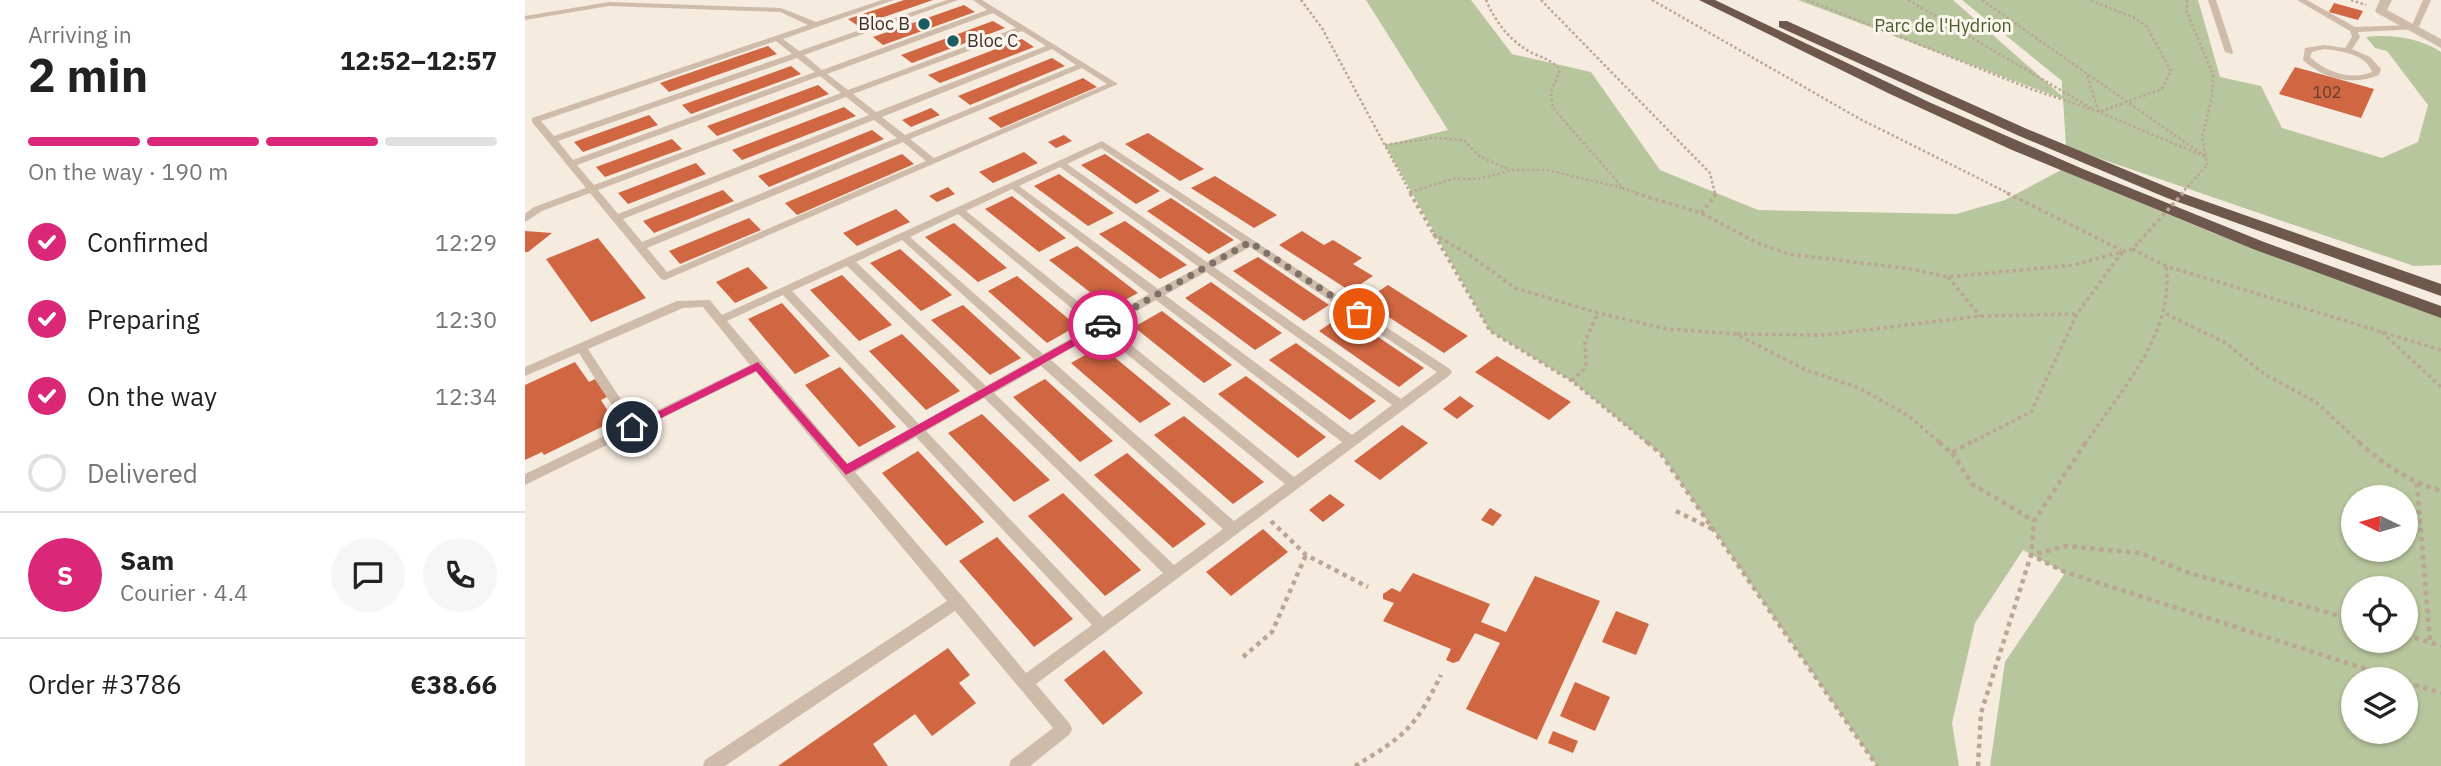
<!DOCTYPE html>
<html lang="en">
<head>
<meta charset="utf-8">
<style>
	:root { --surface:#fff; --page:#f6f6f6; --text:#222; --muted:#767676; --line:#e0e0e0; --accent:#db2777 }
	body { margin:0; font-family:"IBM Plex Sans",sans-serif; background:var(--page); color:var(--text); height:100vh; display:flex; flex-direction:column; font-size:26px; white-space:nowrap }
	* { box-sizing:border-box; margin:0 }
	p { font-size:23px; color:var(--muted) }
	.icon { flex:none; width:38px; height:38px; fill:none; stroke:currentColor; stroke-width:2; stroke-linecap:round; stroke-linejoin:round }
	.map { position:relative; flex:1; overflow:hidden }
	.side { display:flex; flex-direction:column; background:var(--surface); width:525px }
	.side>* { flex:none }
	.needle { width:46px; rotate:275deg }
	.buttons { position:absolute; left:1816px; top:485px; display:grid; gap:14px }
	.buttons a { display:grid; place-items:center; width:77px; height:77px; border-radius:50%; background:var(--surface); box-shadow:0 2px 5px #0004; font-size:35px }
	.pin { position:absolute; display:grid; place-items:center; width:60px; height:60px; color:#fff; margin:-30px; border:4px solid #fff; border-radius:50%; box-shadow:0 2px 7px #0007 }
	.courier { position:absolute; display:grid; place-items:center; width:70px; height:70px; margin:-35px; border:5px solid #db2777; border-radius:50%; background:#fff; color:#222; box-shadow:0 2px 9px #0007 }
	.head em { font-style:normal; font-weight:700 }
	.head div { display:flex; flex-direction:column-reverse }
	.head { display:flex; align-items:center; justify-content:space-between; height:119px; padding:0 28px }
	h1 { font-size:46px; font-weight:700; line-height:52px }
	.bar { display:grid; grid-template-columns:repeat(4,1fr); gap:10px 7px; align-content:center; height:84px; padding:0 28px }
	.bar i { height:9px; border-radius:5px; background:var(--line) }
	.bar .on { background:var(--accent) }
	.bar p { grid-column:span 4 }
	.line { display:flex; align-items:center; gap:18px; padding:0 28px; border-top:2px solid var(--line) }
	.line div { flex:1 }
	.round { display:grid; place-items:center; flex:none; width:74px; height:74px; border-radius:37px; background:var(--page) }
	ol { padding:0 28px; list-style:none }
	li { display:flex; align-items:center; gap:21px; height:77px }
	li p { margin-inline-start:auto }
	li .icon { padding:7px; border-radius:50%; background:var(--accent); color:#fff; stroke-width:4 }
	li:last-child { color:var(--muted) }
	li i { width:38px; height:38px; border:4px solid var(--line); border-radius:50% }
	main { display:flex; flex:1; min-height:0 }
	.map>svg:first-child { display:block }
	.green { fill:#b8c69d; fill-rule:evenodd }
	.building { fill:#d06642 }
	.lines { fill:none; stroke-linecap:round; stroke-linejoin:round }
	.path-far2 { stroke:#bba593; stroke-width:2.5; stroke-dasharray:2.5 2.5; stroke-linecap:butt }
	.path-far1 { stroke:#bba593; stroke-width:3.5; stroke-dasharray:3.5 3.5; stroke-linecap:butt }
	.path { stroke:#bba593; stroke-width:4.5; stroke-dasharray:4.5 4.5; stroke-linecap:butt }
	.service { fill:#cfbbaa; fill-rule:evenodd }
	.minor { fill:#cfbbaa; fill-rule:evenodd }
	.trunk { fill:#6e584d; fill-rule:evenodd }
	.path-bridge-far1 { stroke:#bba593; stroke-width:2.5; stroke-dasharray:2.5 2.5; stroke-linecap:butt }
	.path-bridge { stroke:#bba593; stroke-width:3.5; stroke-dasharray:3.5 3.5; stroke-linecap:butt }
	.route { fill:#db2777 }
	.done { stroke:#7d7169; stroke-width:7; stroke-dasharray:0 12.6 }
	.poi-dot { fill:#1b5c62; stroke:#fcf5ed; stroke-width:2.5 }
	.labels { text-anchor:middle; stroke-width:6; stroke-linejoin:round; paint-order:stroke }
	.far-number-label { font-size:16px; fill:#613e30 }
	.far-poi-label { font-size:18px; fill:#3c302a; stroke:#fcf5ed; text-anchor:end }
	.far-park-label { font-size:18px; fill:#4a5c2b; stroke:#fcf5ed }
</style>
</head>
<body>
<main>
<section class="side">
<div class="head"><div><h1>2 min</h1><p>Arriving in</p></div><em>12:52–12:57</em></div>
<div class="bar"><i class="on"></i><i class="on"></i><i class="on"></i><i></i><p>On the way · 190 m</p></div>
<ol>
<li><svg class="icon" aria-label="check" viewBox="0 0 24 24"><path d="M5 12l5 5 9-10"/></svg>Confirmed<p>12:29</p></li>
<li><svg class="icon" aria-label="check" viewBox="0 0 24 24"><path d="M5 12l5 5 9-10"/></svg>Preparing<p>12:30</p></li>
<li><svg class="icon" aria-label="check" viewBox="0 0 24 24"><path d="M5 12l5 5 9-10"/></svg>On the way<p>12:34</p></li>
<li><i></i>Delivered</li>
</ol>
<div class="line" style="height:126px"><b class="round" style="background:var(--accent);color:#fff">S</b><div><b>Sam</b><p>Courier · 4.4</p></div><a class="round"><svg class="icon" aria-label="chat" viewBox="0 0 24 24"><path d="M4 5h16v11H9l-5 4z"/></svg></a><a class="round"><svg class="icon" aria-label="phone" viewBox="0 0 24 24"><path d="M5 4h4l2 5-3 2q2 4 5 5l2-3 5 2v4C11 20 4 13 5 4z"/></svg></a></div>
<div class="line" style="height:91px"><div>Order #3786</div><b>€38.66</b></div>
</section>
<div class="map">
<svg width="1916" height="766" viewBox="0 0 1916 766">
	<rect width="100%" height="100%" fill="#f5ebdf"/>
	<!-- green -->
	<g class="green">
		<path d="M841 0H946L987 54 1066 72 1135 170 1233 210 1431 214 1480 200 1536 170 1688 233 1916 317V766H1465L1480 662 1540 573 1498 550 1450 623 1427 723 1434 766H1352L1136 454 1047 381 965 331 860 145 923 130ZM1829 497H1881V550H1829ZM1829 588H1881V640H1829ZM1829 679H1881V732H1829Z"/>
		<path d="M1273 0H1428L1537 96V81L1437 0H1673L1695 77 1736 86 1757 128 1857 158 1893 142 1903 105 1862 51 1850 48 1841 37C1866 34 1895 38 1916 52V265L1889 266 1541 147 1538 99Z"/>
	</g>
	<!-- building -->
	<g class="building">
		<path d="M379 0H408L333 26 323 19Z"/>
		<path d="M1809 3 1838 11 1833 20 1804 12Z"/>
		<path d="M439 5 450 12 358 45 348 37Z"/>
		<path d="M468 21 480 28 387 63 376 55Z"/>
		<path d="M497 39 509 47 415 83 403 75Z"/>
		<path d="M243 46 252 54 144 92 135 83Z"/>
		<path d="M527 58 540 66 445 105 433 96Z"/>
		<path d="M266 66 276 74 166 114 157 105Z"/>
		<path d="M1770 67 1849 89 1836 118 1754 94Z"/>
		<path d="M558 78 572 87 476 128 463 118Z"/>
		<path d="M293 85 304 94 192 136 182 126Z"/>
		<path d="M319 107 331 116 217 160 207 150Z"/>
		<path d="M406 108 415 115 386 127 377 120Z"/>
		<path d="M124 115 133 125 58 152 49 142Z"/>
		<path d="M347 130 359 139 244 187 233 176Z"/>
		<path d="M623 133 679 169 655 181 600 144Z"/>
		<path d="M539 135 547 141 531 148 523 142Z"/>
		<path d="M147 139 157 149 80 177 71 167Z"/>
		<path d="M499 152 513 163 468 183 454 172Z"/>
		<path d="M377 154 389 164 272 215 260 203Z"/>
		<path d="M580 154 635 191 611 204 556 165Z"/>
		<path d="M171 163 181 174 103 204 93 193Z"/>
		<path d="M534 174 589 213 563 226 509 186Z"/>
		<path d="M690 176 752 215 729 228 666 188Z"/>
		<path d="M423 187 430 194 412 202 404 196Z"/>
		<path d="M198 190 209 201 129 233 118 221Z"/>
		<path d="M487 196 541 238 514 252 460 209Z"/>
		<path d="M646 198 709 240 684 254 622 211Z"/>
		<path d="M371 209 385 222 332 246 318 233Z"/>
		<path d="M224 218 236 230 155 264 144 251Z"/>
		<path d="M600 221 662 265 635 279 574 234Z"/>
		<path d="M429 223 482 268 453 282 400 237Z"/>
		<path d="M0 231 27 233 3 252H0Z"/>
		<path d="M777 231 799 245 808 240 837 258 828 264 848 276 825 291 754 245Z"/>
		<path d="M73 238 121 298 66 322 21 259Z"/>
		<path d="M552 246 613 293 585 308 524 260Z"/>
		<path d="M375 249 427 295 396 311 345 263Z"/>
		<path d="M733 257 804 305 779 321 708 271Z"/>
		<path d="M223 267 243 288 210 303 191 282Z"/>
		<path d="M317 275 367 325 334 341 285 290Z"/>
		<path d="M492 276 552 326 522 343 463 291Z"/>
		<path d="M686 282 757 333 730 350 660 298Z"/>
		<path d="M863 285 943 336 919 353 839 301Z"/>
		<path d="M257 303 305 356 270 374 223 319Z"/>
		<path d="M438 305 496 358 465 375 406 320Z"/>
		<path d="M637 311 707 365 679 383 609 327Z"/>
		<path d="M819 314 899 368 874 387 794 331Z"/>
		<path d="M377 334 435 391 401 410 344 351Z"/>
		<path d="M771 343 851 401 825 420 744 360Z"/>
		<path d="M576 346 646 404 615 423 546 363Z"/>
		<path d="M972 356 1046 402 1024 420 950 372Z"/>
		<path d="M50 362 64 382 70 379 82 397 76 400 89 421 19 455 17 452 0 460V385Z"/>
		<path d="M315 367 371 427 334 447 280 385Z"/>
		<path d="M721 376 801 437 773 458 693 394Z"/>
		<path d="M520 379 588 441 555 462 488 397Z"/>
		<path d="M935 396 949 406 932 419 918 409Z"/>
		<path d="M457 414 525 480 489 502 423 433Z"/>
		<path d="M659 416 739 482 708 504 629 435Z"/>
		<path d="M877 425 903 443 855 480 829 461Z"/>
		<path d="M393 451 459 522 421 546 357 473Z"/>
		<path d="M602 453 681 524 648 548 569 475Z"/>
		<path d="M538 493 616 570 580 596 503 516Z"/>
		<path d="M805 494 820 505 798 522 784 510Z"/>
		<path d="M965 508 977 515 968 526 956 520Z"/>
		<path d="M738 529 763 552 706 596 681 572Z"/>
		<path d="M472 537 548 619 509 647 434 561Z"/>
		<path d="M888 573 965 604 956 622 981 632 1010 576 1075 601 1012 740 941 709 975 643 950 633 934 661 928 663 921 660 926 649 858 621 869 603 858 599V594L867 588 875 592Z"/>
		<path d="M1091 611 1124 624 1111 655 1077 642Z"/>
		<path d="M423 648 445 675 434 683 451 703 407 736 390 714 348 744 363 766H253Z"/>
		<path d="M579 650 618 693 578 725 539 680Z"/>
		<path d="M1050 682 1085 697 1070 731 1035 716Z"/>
		<path d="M1028 731 1053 741 1048 753 1023 743Z"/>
	</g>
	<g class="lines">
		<!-- path-far2 -->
		<g class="path-far2">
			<path d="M776 0 797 28 886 194"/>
			<path d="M961 0C971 23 985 41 1007 53 1018 58 1027 60 1035 70L1026 92 1028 108 1099 189 1116 194"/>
			<path d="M1016 0 1185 173 1190 194"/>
			<path d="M1127 0 1335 119 1485 194"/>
			<path d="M1282 0 1506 89 1574 112 1637 89 1646 71 1622 27 1610 18 1565 0"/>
			<path d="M1383 0 1566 108"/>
			<path d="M1457 0 1681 157 1574 112 1562 76"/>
			<path d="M1662 0V12L1688 75 1687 97 1677 137 1682 165"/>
			<path d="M1826 0 1841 5"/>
			<path d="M860 145 909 138 939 140 954 156 985 170"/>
			<path d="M885 192 928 179H953L987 170H1022L1098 188"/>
		</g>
		<!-- path-far1 -->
		<g class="path-far1">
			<path d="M885 193 965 331 1047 381 1124 444"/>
			<path d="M1110 193 1176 213 1235 244 1264 254 1386 269 1423 277 1549 265 1607 249 1614 242"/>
			<path d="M1482 193 1596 250"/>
			<path d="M1176 213 1190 196 1189 193"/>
			<path d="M908 234 943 254 990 288 1073 313 1142 329 1211 334 1281 370 1334 388 1384 416 1416 444"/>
			<path d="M1607 249 1641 266 1916 350"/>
			<path d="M1423 277 1455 316"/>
			<path d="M1641 314 1701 343 1739 374 1791 402 1836 444"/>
			<path d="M1857 332 1916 387"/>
			<path d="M1212 334 1299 335 1455 316 1552 314"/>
			<path d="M1047 381 1061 367 1060 341 1073 313"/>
			<path d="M1443 444 1506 412 1552 314 1598 251"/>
			<path d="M1560 444C1595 391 1650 334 1641 266"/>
		</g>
		<!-- path -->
		<g class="path">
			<path d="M1122 442 1136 454 1352 766"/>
			<path d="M1414 442 1426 453 1447 442"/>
			<path d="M1834 442C1858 465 1885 481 1916 491"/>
			<path d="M1427 453 1447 484 1509 521"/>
			<path d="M1892 483 1905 642"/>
			<path d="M1151 511 1189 530"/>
			<path d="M746 521 781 555 843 587"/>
			<path d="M1829 620 1661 572 1615 553 1541 546 1506 555 1540 572 1872 679"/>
			<path d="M1881 635 1916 646"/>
			<path d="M718 657 747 632 781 555"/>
			<path d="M1881 682 1916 693"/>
			<path d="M830 766C880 736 890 728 916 675"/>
			<path d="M1453 766 1456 713 1506 555 1509 521 1561 442"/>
		</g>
		<!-- service -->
		<g class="service">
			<path d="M357 0H369L258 39 274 51 422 0H433L279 55 297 70 462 10 448 0H457L593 84 140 280 136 279 65 193 17 211 0 222V214L9 207 61 188 7 122V118L283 25 255 12 84 6 0 20V16L84 2 256 8 291 22ZM468 13 491 28 323 90 302 74ZM497 31 521 46 351 112 328 94ZM251 41 267 54 29 136 16 121ZM527 49 551 65 380 135 357 117ZM272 58 290 72 48 160 33 141ZM557 68 582 84 409 158 385 139ZM295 76 316 93 69 185 52 165ZM321 97 344 115 93 214 73 190ZM349 120 372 138 117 242 98 219ZM378 142 401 161 142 272 122 248Z"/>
			<path d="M1683 0H1691L1708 52 1707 54 1700 52Z"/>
			<path d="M1772 0H1782L1830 27 1887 25 1898 0H1906L1893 29 1833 32 1835 37 1827 49 1845 57 1856 69 1854 75C1828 86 1798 79 1778 60L1780 48 1799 45 1820 48 1827 37 1825 31ZM1799 49C1816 51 1841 54 1847 72 1826 81 1801 72 1785 57L1787 52Z"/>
			<path d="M577 141 925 369 927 372 925 375 511 684 545 724 547 729 545 734 505 766H484L486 760 528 728 430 611 200 766H178L180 760 422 601 231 372 0 485V474L100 426 54 353 0 376V367L152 301 185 300 197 315ZM576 148 717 242 682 262 542 164ZM535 167 674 267 633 289 494 186ZM487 189 624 294 577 321 441 211ZM433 214 568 326 518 354 385 237ZM377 240 509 359 461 386 331 262ZM725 247 912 372 876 399 689 267ZM322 266 452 391 394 424 267 291ZM681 272 867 405 827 435 640 295ZM258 295 384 429 323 464 202 321ZM631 300 817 442 769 477 584 327ZM178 307 225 365 110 421 63 349 158 308ZM575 332 760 484 709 521 526 360ZM516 366 698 529 649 565 469 393ZM459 398 638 573 578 617 401 431ZM391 437 567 625 501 673 438 597 330 472Z"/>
		</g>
		<!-- minor -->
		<path class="minor" d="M1855 0H1867L1862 10 1916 39V48L1852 13 1850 11Z"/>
		<!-- trunk -->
		<g class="trunk">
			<path d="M1174 0H1190L1406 103 1558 169 1739 242 1916 306V318L1728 249 1487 150 1365 94Z"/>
			<path d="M1254 21H1262L1502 129 1654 192 1916 284V296L1642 198 1492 135 1254 27Z"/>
		</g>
		<!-- path-bridge-far1 -->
		<path class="path-bridge-far1" d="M1656 194 1682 165"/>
		<!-- path-bridge -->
		<path class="path-bridge" d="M1614 242 1658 193"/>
	</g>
	<!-- route -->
	<path class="route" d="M578 322 583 325 581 328 321 475 231 371 112 430 102 427 233 362 322 464Z"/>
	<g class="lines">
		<!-- done -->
		<path class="done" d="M578 325 725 242 834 314"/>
	</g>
	<!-- markers -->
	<g class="poi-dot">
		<circle cx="399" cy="24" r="7"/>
		<circle cx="428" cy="41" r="7"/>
	</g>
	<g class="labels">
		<!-- far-number labels -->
		<g class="far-number-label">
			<text x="1802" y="98">102</text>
		</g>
		<!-- far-poi labels -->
		<g class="far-poi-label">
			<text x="385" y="30">Bloc B</text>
			<text x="442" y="47" text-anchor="start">Bloc C</text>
		</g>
		<!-- far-park labels -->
		<g class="far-park-label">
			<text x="1418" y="32">Parc de l'Hydrion</text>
		</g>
	</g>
</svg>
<div class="buttons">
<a><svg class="needle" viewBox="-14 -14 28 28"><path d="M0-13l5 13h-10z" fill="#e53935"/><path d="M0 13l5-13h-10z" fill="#767676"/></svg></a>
<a><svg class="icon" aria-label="locate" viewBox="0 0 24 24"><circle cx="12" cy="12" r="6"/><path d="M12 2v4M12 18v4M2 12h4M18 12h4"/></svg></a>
<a><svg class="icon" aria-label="layers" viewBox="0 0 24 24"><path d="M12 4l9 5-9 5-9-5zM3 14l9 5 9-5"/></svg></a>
</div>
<div class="pin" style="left:834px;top:314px;background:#ea580c"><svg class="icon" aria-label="bag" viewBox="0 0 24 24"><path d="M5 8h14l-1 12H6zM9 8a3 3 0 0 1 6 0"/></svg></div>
<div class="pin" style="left:107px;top:427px;background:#1f2937"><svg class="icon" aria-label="home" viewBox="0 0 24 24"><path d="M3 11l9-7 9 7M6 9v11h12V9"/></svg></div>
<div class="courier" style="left:578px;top:325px"><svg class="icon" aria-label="car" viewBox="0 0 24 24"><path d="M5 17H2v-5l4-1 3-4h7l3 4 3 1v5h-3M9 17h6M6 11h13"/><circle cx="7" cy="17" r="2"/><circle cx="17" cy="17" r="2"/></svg></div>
</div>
</main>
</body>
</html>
